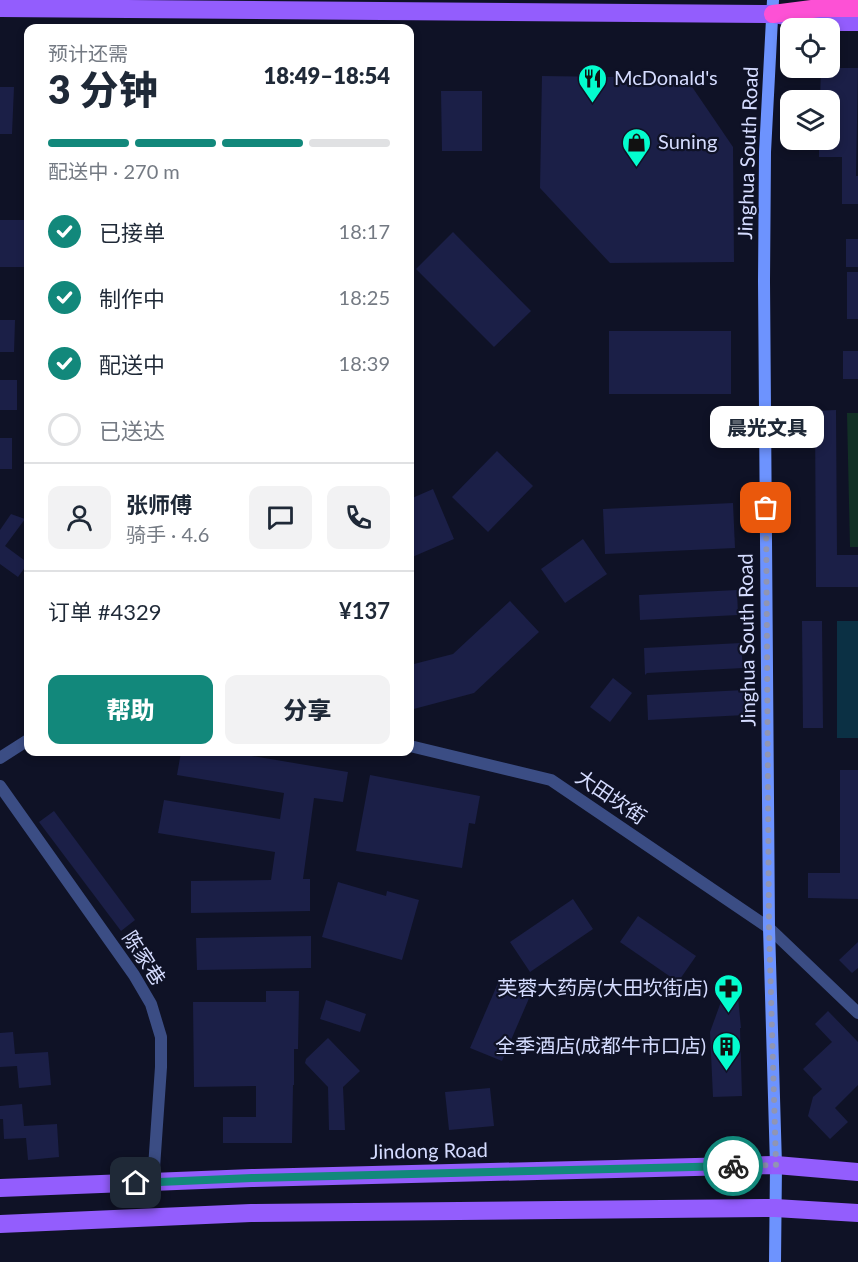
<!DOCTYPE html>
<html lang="zh">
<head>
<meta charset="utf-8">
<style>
	:root { --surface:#fff; --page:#f2f2f3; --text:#1f2937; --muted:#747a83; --line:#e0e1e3; --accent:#12887b }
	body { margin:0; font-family:Lato,"Noto Sans SC",sans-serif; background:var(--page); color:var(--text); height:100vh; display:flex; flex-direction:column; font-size:22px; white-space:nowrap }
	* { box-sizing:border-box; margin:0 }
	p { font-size:20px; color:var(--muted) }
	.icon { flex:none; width:33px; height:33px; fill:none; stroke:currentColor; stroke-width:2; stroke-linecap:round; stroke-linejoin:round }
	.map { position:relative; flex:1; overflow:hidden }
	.side { position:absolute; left:24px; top:24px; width:390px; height:732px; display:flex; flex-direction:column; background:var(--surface); border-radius:12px; box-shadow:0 3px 9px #0003 }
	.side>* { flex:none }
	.controls { position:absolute; left:780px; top:18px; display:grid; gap:12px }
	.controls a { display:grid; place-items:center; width:60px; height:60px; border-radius:12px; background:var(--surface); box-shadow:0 3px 9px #0003; font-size:30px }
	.pin { position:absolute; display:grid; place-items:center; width:51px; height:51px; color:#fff; margin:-26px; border-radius:12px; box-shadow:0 3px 9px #0006 }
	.courier { position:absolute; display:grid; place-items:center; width:60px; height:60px; margin:-30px; border:4px solid #12887b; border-radius:50%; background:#fff; color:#222; box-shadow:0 2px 8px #0007 }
	.bubble { position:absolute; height:42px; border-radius:12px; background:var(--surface); box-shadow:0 3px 9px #0003; font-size:20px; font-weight:800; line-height:42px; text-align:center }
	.overview em { font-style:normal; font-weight:800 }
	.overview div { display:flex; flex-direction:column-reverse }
	.overview { display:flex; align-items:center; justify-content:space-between; height:102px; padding:0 24px }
	h1 { font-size:39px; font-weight:800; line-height:45px }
	.bar { display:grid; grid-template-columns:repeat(4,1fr); gap:9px 6px; align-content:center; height:72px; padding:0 24px }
	.bar i { height:8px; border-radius:4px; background:var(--line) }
	.bar .current { background:var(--accent) }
	.bar p { grid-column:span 4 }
	.line { display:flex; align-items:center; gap:15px; padding:0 24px; border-top:2px solid var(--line) }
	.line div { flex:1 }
	.round { display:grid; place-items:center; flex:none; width:63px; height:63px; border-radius:12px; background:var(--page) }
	ol { padding:0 24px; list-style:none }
	li { display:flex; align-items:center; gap:18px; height:66px }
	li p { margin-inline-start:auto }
	li .icon { padding:6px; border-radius:50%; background:var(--accent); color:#fff; stroke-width:4 }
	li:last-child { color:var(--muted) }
	li i { width:33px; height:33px; border:3px solid var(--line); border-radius:50% }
	.primary-button { display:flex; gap:12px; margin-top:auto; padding:12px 24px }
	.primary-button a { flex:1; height:69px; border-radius:12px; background:var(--accent); color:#fff; font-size:24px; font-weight:800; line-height:69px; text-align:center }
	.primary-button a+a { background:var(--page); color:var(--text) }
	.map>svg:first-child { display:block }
	.grass { fill:#123026 }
	.water { fill:#0b3044 }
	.building { fill:#1b1f47 }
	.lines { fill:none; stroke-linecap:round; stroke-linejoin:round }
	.street { stroke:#3b4d84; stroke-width:12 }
	.secondary { stroke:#6d93fe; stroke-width:12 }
	.primary { stroke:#935dfd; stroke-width:18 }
	.highway { stroke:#fd51d5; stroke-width:18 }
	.done { stroke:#9095b3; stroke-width:6; stroke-dasharray:0 10.8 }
	.route { stroke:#12887b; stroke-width:8 }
	.labels { text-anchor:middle; stroke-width:4.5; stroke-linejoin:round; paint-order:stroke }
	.poi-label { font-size:20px; fill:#d5dcff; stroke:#0f1226; text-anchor:start }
	.street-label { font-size:20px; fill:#d5dcff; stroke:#0f1226 }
</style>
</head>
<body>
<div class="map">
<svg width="858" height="1262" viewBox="0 0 858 1262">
	<rect width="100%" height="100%" fill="#0f1226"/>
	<!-- grass -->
	<path class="grass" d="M847 413H858V547H850Z"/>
	<!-- water -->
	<rect class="water" x="837" y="621" width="21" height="117"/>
	<!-- building -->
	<g class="building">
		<path d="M821 68H858L856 176H858V204H842V157H819V140H830V100H820Z"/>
		<path d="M542 76 686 78 733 147 734 262 610 263 540 188Z"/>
		<path d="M0 87H14L12 134H0Z"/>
		<path d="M441 91H482V151H442Z"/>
		<rect x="0" y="220" width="28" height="47"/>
		<path d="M453 232 531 311 494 347 416 269Z"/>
		<rect x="846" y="239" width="12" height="28"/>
		<rect x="847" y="272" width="11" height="47"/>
		<path d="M0 320H15L14 352H0Z"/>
		<rect x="609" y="331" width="122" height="63"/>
		<rect x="843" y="351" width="15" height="28"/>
		<rect x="0" y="380" width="17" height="30"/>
		<path d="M836 410 837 555H858V587H816L815 411Z"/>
		<rect x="0" y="438" width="12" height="31"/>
		<path d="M497 451 533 486 488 532 452 497Z"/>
		<path d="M433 489 454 539 410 558V499Z"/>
		<path d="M733 503 735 548 605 554 603 509Z"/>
		<path d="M11 514 25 519 5 546 28 563 18 577 0 564V530Z"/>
		<path d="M583 539 607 574 565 603 541 569Z"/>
		<path d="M737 590 738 615 640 620 639 595Z"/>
		<path d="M510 601 539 632 474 693 410 710V665L453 654Z"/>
		<path d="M802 621H822L823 728H803Z"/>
		<path d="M741 643 743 668 647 673 645 675 644 648Z"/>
		<path d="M613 678 632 693 610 722 590 707Z"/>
		<path d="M744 690 745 715 648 720 647 695Z"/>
		<path d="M181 752H228L348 772 343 802 314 798 303 879H310V911L191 913V881L271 880 275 852 158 833 164 800 280 819 284 793 177 775Z"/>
		<path d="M840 770H858V899L808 898V873H840Z"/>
		<path d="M370 775 480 796 475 824 469 823 462 868 356 851Z"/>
		<path d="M54 811 135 920 121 931 39 822Z"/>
		<path d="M338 882 386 896 387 891 419 900 402 960 322 937Z"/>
		<path d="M573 899 593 929 530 972 510 942Z"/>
		<path d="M638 916 696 956 678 982 620 942Z"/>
		<path d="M311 936V968L197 970 196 938Z"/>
		<path d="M858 942V968L852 973 839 960Z"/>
		<path d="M498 983 530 996 502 1061 470 1048Z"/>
		<path d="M266 991H299L298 1049H294V1085H293L292 1143H223V1117H256V1086L194 1087 193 1002H266Z"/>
		<path d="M738 997 741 1028H740L742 1096 713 1097 710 1032 722 999Z"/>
		<path d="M326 1000 366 1014 360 1032 320 1019Z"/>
		<path d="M828 1011 858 1042V1085L835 1108 848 1122 830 1139 808 1116 813 1097 822 1089 803 1069 832 1042 815 1024Z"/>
		<path d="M13 1032 15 1054 48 1052 51 1085 19 1088 17 1066 0 1067V1033Z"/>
		<path d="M328 1038 360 1071 343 1087 345 1130H329L328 1087 305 1063 306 1059Z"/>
		<path d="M490 1088 494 1126 449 1130 445 1092Z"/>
		<path d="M22 1104 24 1126 57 1124 59 1157 28 1160 26 1138 4 1139 3 1119H0V1106Z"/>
	</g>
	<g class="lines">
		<!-- street -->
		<g class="street">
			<path d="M410 746 551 780 769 928 858 1013"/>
			<path d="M0 758 28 740"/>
			<path d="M0 786 134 975 151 1004 161 1037V1067L153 1182"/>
		</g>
		<!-- secondary -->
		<path class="secondary" d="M773 0 765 152 764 281 769 928 776 1165 775 1262"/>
		<!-- primary -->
		<g class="primary">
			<path d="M0 8 773 14 819 22H858"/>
			<path d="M0 1188 252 1178 776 1165 858 1172"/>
			<path d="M0 1224 251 1213 775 1208 858 1213"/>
		</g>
		<!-- highway -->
		<path class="highway" d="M773 14 819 8H858"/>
	</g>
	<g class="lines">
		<!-- done -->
		<path class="done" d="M733 1166 776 1165 769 928 766 508"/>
		<!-- route -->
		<path class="route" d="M136 1183 252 1178 733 1166"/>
	</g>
	<!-- icons -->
	<defs>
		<symbol id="restaurant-pin" viewBox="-11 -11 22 30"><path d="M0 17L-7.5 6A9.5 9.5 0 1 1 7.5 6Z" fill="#03fdce" stroke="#0f1226"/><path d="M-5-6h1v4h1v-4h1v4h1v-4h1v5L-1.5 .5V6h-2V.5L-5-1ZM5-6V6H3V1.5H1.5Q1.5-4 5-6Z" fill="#111"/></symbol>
		<symbol id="shop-pin" viewBox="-11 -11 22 30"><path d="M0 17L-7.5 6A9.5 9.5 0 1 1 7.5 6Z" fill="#03fdce" stroke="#0f1226"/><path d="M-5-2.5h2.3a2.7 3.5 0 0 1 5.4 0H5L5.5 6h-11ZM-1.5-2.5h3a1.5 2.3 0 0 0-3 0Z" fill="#111"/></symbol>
		<symbol id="pharmacy-pin" viewBox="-11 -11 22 30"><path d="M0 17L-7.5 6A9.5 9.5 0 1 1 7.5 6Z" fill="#03fdce" stroke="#0f1226"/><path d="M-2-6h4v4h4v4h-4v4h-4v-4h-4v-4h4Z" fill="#111"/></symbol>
		<symbol id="building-pin" viewBox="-11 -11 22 30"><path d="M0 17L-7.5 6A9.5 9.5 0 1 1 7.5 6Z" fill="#03fdce" stroke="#0f1226"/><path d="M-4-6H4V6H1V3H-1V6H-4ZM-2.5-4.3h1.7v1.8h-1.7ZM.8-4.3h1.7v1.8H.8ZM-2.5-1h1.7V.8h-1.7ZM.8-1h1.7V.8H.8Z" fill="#111"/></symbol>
	</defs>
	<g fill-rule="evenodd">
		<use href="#restaurant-pin" x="576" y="62" width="33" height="45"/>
		<use href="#shop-pin" x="620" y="126" width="33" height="45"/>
		<use href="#pharmacy-pin" x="712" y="972" width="33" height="45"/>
		<use href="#building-pin" x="710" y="1030" width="33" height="45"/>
	</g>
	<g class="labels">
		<!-- poi labels -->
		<g class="poi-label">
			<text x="614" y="85">McDonald's</text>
			<text x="658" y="149">Suning</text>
			<text x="708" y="995" text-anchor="end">芙蓉大药房(大田坎街店)</text>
			<text x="706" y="1053" text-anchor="end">全季酒店(成都牛市口店)</text>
		</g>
		<!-- street labels -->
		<g class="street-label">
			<text transform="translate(748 153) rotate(-88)" y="7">Jinghua South Road</text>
			<text transform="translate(747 640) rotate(-91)" y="7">Jinghua South Road</text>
			<text transform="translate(611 797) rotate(34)" y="7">大田坎街</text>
			<text transform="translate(144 958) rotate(57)" y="7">陈家巷</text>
			<text transform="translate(429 1151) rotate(-1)" y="7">Jindong Road</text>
		</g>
	</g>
</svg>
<div class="controls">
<a><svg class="icon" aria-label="locate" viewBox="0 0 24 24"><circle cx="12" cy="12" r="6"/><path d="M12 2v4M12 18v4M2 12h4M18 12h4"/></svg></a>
<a><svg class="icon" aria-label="layers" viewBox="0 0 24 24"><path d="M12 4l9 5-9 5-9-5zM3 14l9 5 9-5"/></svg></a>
</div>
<div class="pin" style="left:766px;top:508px;background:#ea580c"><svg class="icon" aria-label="bag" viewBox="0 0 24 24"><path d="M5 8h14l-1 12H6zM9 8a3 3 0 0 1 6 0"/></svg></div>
<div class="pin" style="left:136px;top:1183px;background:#1f2937"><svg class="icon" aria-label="home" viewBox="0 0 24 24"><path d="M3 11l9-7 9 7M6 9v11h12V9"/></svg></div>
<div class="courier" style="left:733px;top:1166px"><svg class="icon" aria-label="bike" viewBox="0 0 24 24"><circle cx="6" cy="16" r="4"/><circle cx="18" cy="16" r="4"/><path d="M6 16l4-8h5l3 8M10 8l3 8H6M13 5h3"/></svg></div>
<div class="bubble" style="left:710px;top:406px;width:114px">晨光文具</div>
<section class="side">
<div class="overview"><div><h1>3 分钟</h1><p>预计还需</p></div><em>18:49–18:54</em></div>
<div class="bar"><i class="current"></i><i class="current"></i><i class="current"></i><i></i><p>配送中 · 270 m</p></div>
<ol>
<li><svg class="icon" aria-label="check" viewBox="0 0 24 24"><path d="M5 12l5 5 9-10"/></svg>已接单<p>18:17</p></li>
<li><svg class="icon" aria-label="check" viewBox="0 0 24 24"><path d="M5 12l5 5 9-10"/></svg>制作中<p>18:25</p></li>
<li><svg class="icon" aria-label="check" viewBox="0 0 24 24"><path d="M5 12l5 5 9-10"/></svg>配送中<p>18:39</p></li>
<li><i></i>已送达</li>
</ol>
<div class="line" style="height:108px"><a class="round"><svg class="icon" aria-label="person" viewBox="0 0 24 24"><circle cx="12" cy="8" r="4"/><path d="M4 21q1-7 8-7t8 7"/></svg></a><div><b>张师傅</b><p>骑手 · 4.6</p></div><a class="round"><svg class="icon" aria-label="chat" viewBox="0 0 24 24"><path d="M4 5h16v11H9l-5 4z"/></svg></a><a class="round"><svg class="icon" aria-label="phone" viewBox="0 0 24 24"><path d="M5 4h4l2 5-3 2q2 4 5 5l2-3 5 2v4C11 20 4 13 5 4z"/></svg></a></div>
<div class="line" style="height:78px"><div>订单 #4329</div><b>¥137</b></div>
<div class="primary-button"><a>帮助</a><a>分享</a></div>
</section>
</div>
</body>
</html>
